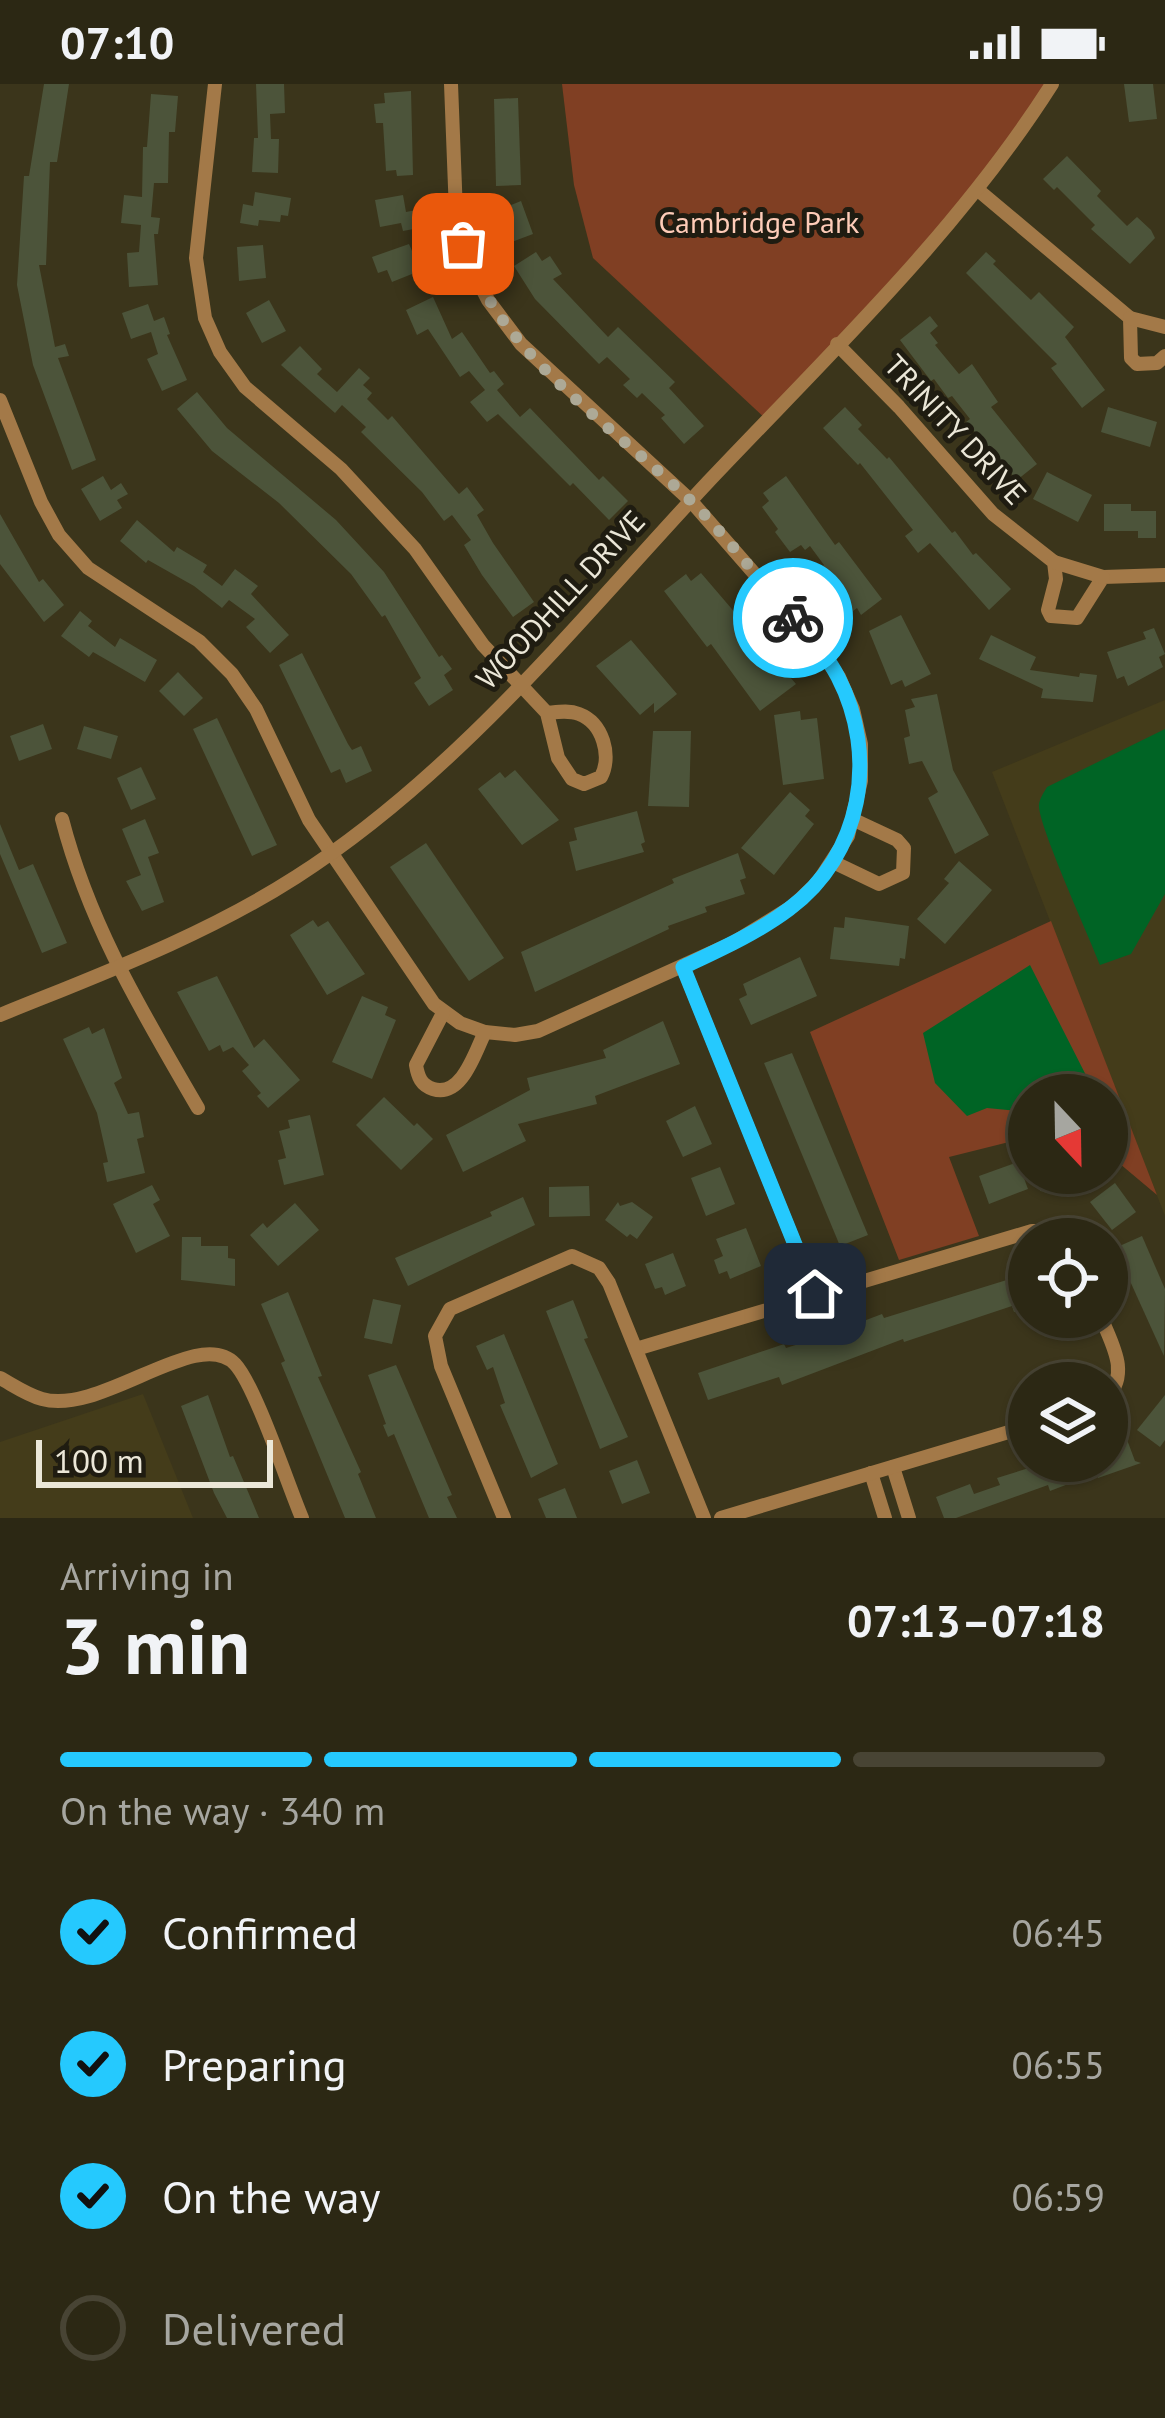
<!DOCTYPE html>
<html lang="en">
<head>
<meta charset="utf-8">
<style>
	:root { --surface:#2c2814; --page:#34301d; --text:#f1f3f6; --muted:#a6a6a0; --line:#484434; --accent:#25c9fe }
	body { margin:0; font-family:"PT Sans",sans-serif; background:var(--page); color:var(--text); height:100vh; display:flex; flex-direction:column; font-size:45px; white-space:nowrap }
	* { box-sizing:border-box; margin:0 }
	p { font-size:39px; color:var(--muted) }
	.icon { flex:none; width:66px; height:66px; fill:none; stroke:currentColor; stroke-width:2; stroke-linecap:round; stroke-linejoin:round }
	.map { position:relative; height:1434px; overflow:hidden }
	.drawer { display:flex; flex-direction:column; background:var(--surface); flex:1 }
	.drawer>* { flex:none }
	.needle { width:78px; rotate:158deg }
	.buttons { position:absolute; left:1008px; top:990px; display:grid; gap:24px }
	.buttons a { display:grid; place-items:center; width:120px; height:120px; border-radius:50%; background:var(--surface); box-shadow:0 3px 9px #0004,0 0 0 3px var(--line); font-size:60px }
	.scale { position:absolute; left:36px; bottom:30px; width:237px; box-sizing:border-box; padding-left:12px; border:6px solid #ebe7d8; border-top:0; font-size:33px; line-height:42px; white-space:nowrap; color:#ebe7d8; -webkit-text-stroke:9px #1f1c11; paint-order:stroke }
	.pin { position:absolute; display:grid; place-items:center; width:102px; height:102px; color:#fff; margin:-51px; border-radius:24px; box-shadow:0 6px 18px #0006 }
	.courier { position:absolute; display:grid; place-items:center; width:120px; height:120px; margin:-60px; border:9px solid #25c9fe; border-radius:50%; background:#fff; color:#222; box-shadow:0 3px 15px #0007 }
	.head em { font-style:normal; font-weight:600 }
	.head div { display:flex; flex-direction:column-reverse }
	.head { display:flex; align-items:center; justify-content:space-between; height:204px; padding:0 60px }
	h1 { font-size:78px; font-weight:600; line-height:90px }
	.bar { display:grid; grid-template-columns:repeat(4,1fr); gap:18px 12px; align-content:center; height:144px; padding:0 60px }
	.bar i { height:15px; border-radius:9px; background:var(--line) }
	.bar .selected { background:var(--accent) }
	.bar p { grid-column:span 4 }
	ol { padding:0 60px; list-style:none }
	li { display:flex; align-items:center; gap:36px; height:132px }
	li p { margin-inline-start:auto }
	li .icon { padding:12px; border-radius:50%; background:var(--accent); color:#111; stroke-width:4 }
	li:last-child { color:var(--muted) }
	li i { width:66px; height:66px; border:6px solid var(--line); border-radius:50% }
	.status { display:flex; justify-content:space-between; align-items:center; height:84px; padding:0 60px; background:var(--surface); direction:ltr }
	.status svg { height:33px; fill:currentColor }
	.map>svg:first-child { display:block }
	.built { fill:#443c1a }
	.green { fill:#803f23 }
	.water { fill:#006425 }
	.building { fill:#4c543a }
	.lines { fill:none; stroke-linecap:round; stroke-linejoin:round }
	.minor { stroke:#a37948; stroke-width:14 }
	.done { stroke:#ada996; stroke-width:12; stroke-dasharray:0 21.6 }
	.route { stroke:#25c9fe; stroke-width:15 }
	.labels { text-anchor:middle; stroke-width:10; stroke-linejoin:round; paint-order:stroke }
	.park-label { font-size:30px; fill:#feccb8; stroke:#1f1c11 }
	.street-label { font-size:30px; fill:#ebe7d8; stroke:#1f1c11 }
</style>
</head>
<body>
<div class="status"><b>07:10</b><svg viewBox="0 0 49 12"><path d="M0 12V9h3v3zM5 12V6h3v6zM10 12V3h3v9zM15 12V0h3v12zM26 1h20v11H26zM47 4h2v5h-2z"/></svg></div>
<div class="map">
<svg width="1165" height="1434" viewBox="0 0 1165 1434">
	<rect width="100%" height="100%" fill="#3b351b"/>
	<!-- built -->
	<g class="built">
		<path d="M1165 616V1132L992 688Z"/>
		<path d="M143 1310 193 1434H0V1358Z"/>
	</g>
	<!-- green -->
	<g class="green">
		<path d="M562 0H1052L1017 54 767 336 593 174 574 101Z"/>
		<path d="M1051 837 1157 1111 1107 1069V1011H1029V1053L949 1073 979 1152 899 1176 810 948Z"/>
	</g>
	<!-- water -->
	<g class="water">
		<path d="M1165 645V810L1131 870 1100 881C1090 854 1036 737 1039 720 1040 714 1044 708 1047 703Z"/>
		<path d="M1030 881 1096 1011H1029V1028L987 1024 967 1032 935 999 923 949Z"/>
	</g>
	<!-- building -->
	<g class="building">
		<path d="M44 0H69L57 78H50L46 181H39L55 263 65 260 69 272 58 274 96 376 72 386 33 281 17 201 24 92H29Z"/>
		<path d="M256 0H284L285 29 270 30 271 55H279L278 89 252 88 254 54H258Z"/>
		<path d="M1124 0H1153L1157 35 1129 38Z"/>
		<path d="M411 7 413 91 397 92 396 86 386 87 383 39H376L374 20 385 19 384 9Z"/>
		<path d="M151 10 178 12 175 48H169L168 99H154L151 133 160 134 158 150H154L158 201 129 203 127 169 139 168 141 141 121 139 124 111 142 113 143 63H147Z"/>
		<path d="M518 14 521 101 496 102 494 15Z"/>
		<path d="M1067 72 1101 107 1097 112 1127 142 1137 133 1151 146 1155 154 1130 180 1091 145 1095 141 1057 103 1054 106 1043 95Z"/>
		<path d="M255 108 291 114 288 132 281 131 280 138 259 136 258 142 240 139 243 120 253 122Z"/>
		<path d="M403 111 406 128 416 126 419 144 403 147 401 139 380 143 375 116Z"/>
		<path d="M521 117 533 150 509 159 496 127Z"/>
		<path d="M409 160 415 174 422 171 430 191 414 197 412 190 392 198 387 186 378 189 372 173Z"/>
		<path d="M263 161 266 194 239 197 237 163Z"/>
		<path d="M536 168 542 177 550 172 562 190 553 195 608 253 618 243 675 298 669 304 704 342 684 360 661 334 665 331 642 309 637 314 623 301 630 295 607 273 599 280 535 215 514 182Z"/>
		<path d="M986 168 996 177 993 180 1031 216 1039 208 1074 243 1065 253 1105 306 1082 324 1051 284 1057 280 966 189Z"/>
		<path d="M433 213 452 255 462 248 490 289 494 287 504 300 497 306 520 333 530 324 599 396 603 392 628 417 609 436 573 399 570 402 498 330 487 338 470 318 485 306 469 287 460 293 428 245 417 251 406 226Z"/>
		<path d="M269 216 286 247 262 259 246 229Z"/>
		<path d="M148 220 154 237 164 233 170 250 167 251 187 296 162 307 147 275 158 270 151 248 131 255 122 229Z"/>
		<path d="M930 232 938 242 930 249 938 259 935 261 959 290 972 280 998 318 991 323 1037 380 1017 396 966 338 970 335 952 312 948 314 934 295 931 297 900 256Z"/>
		<path d="M300 262 322 285 317 290 337 308 359 284 370 294 363 301 372 309 367 315 388 336 392 332 459 410 467 403 484 426 477 431 493 459 534 518 513 533 482 491 464 461 471 456 452 431 444 437 422 408 361 348 366 343 342 321 335 329 281 281Z"/>
		<path d="M197 308 227 344 336 436 384 488 439 573 442 571 452 585 444 591 453 606 429 622 414 599 421 594 385 531 382 533 351 490 279 419 212 367 177 325Z"/>
		<path d="M845 323 862 341 858 345 887 375 889 373 952 449 955 447 973 471 976 469 1011 505 989 526 930 459 918 469 905 452 913 446 860 379 858 381 823 344Z"/>
		<path d="M1108 323 1157 338 1150 363 1101 348Z"/>
		<path d="M1047 388 1092 411 1078 438 1033 415Z"/>
		<path d="M103 392 111 406 121 399 128 410 117 416 122 424 100 437 81 405Z"/>
		<path d="M786 392 835 461 839 458 882 515 861 531 857 524 845 533 817 486 824 481 810 462 805 466 801 461 790 468 775 448 778 445 762 423 769 417 763 409Z"/>
		<path d="M1104 420H1131V427H1156V454H1138V447H1104Z"/>
		<path d="M0 430 39 498 43 495 64 521 44 538 0 480Z"/>
		<path d="M137 436 174 468 177 463 207 481 203 488 222 502 235 485 258 502 251 510 289 551 270 569 246 543 255 535 229 516 222 524 194 502 148 476 146 479 120 457Z"/>
		<path d="M701 489 796 600 760 627 711 560 707 563 664 507 686 490 691 497Z"/>
		<path d="M80 527 92 537 88 542 115 563 120 554 157 576 145 598 93 568 89 573 61 552Z"/>
		<path d="M901 531 931 590 905 603 902 596 891 601 869 547Z"/>
		<path d="M1154 544 1165 570 1159 573 1163 583 1128 602 1124 592 1117 595 1107 568 1146 555 1143 548Z"/>
		<path d="M991 551 1036 573 1030 586 1079 593 1080 589 1097 591 1093 618 1041 614 1043 605 979 575Z"/>
		<path d="M631 556 677 610 654 629V619L640 631 596 582Z"/>
		<path d="M302 569 348 660 352 666 361 662 372 687 346 699 340 685 331 689 279 581Z"/>
		<path d="M178 588 203 614 184 632 159 607Z"/>
		<path d="M937 610 953 686 989 751 955 770 928 714 938 708 922 677 909 680 904 654 910 652 905 626 915 623 911 615Z"/>
		<path d="M800 627 801 636 817 634 824 695 783 701 774 631Z"/>
		<path d="M217 634 277 761 252 772 193 645Z"/>
		<path d="M43 640 52 665 19 677 10 652Z"/>
		<path d="M84 642 118 652 111 675 77 665Z"/>
		<path d="M653 647H691L689 723 648 722Z"/>
		<path d="M141 683 156 715 131 726 117 694Z"/>
		<path d="M515 686 559 736 522 761 478 705 500 688 505 694Z"/>
		<path d="M790 708 810 726 805 732 814 740 774 791 741 764Z"/>
		<path d="M637 727 645 758 641 760 644 768 576 787 569 758 577 756 574 744Z"/>
		<path d="M145 735 159 769 148 773 164 818 142 827 126 797 141 791 122 745Z"/>
		<path d="M0 740 19 786 33 780 67 859 42 869 0 770Z"/>
		<path d="M426 759 504 874 469 897 390 783Z"/>
		<path d="M738 769 746 794 740 796 745 810 705 823 707 828 668 842 669 845 535 908 521 868 674 799 672 795Z"/>
		<path d="M959 777 992 806 945 860 917 835 949 799 944 795Z"/>
		<path d="M845 833 909 842 905 875 900 874 899 882 830 875 834 843 844 844Z"/>
		<path d="M313 836 318 843 328 837 365 890 327 911 290 851Z"/>
		<path d="M800 873 817 912 751 941 739 915 747 911 743 900Z"/>
		<path d="M217 892 254 964 264 955 300 996 268 1024 257 1012 261 1009 242 987 249 981 233 963 223 968 220 961 209 967 177 908Z"/>
		<path d="M362 912 388 923 385 931 396 936 372 995 332 978Z"/>
		<path d="M663 937 680 980 595 1012 597 1020 518 1040 526 1057 463 1088 446 1051 530 1006 527 994 606 974 603 966Z"/>
		<path d="M89 943 92 950 104 944 122 994 114 999 128 1030 139 1028 144 1053 137 1055 145 1089 107 1098 103 1079 108 1078 97 1029 63 955Z"/>
		<path d="M792 969 868 1151 840 1162 764 979Z"/>
		<path d="M384 1013 414 1042 417 1039 433 1055 401 1086 356 1041Z"/>
		<path d="M695 1022 712 1060 683 1073 666 1037Z"/>
		<path d="M310 1031 324 1091 284 1101 278 1076 286 1074 279 1047 290 1044 288 1036Z"/>
		<path d="M1018 1078 1028 1105 989 1120 979 1092Z"/>
		<path d="M720 1083 735 1120 706 1132 691 1094Z"/>
		<path d="M1042 1089H1083L1079 1112 1040 1107Z"/>
		<path d="M1115 1099 1136 1128 1112 1146 1090 1118Z"/>
		<path d="M152 1101 160 1116 153 1120 170 1152 136 1169 113 1120Z"/>
		<path d="M589 1102 590 1132 549 1133V1103Z"/>
		<path d="M523 1113 535 1141 408 1202 395 1174 492 1132 490 1128Z"/>
		<path d="M618 1118 620 1122 632 1118 653 1133 637 1155 630 1150 627 1153 605 1136Z"/>
		<path d="M295 1119 319 1146 278 1182 250 1151 263 1139 267 1144Z"/>
		<path d="M746 1144 761 1182 730 1195 727 1187 719 1190 714 1176 723 1172 716 1155Z"/>
		<path d="M1142 1152 1165 1205 1164 1272 1115 1164Z"/>
		<path d="M182 1153H201V1162H228V1174L235 1175V1202L181 1196Z"/>
		<path d="M673 1169 686 1202 665 1211 662 1203 655 1205 645 1180Z"/>
		<path d="M1029 1189V1222L1014 1228 1012 1222 904 1258 903 1255 782 1301 779 1293 708 1316 698 1289 784 1260 786 1264 824 1252 882 1230 884 1234Z"/>
		<path d="M288 1208 322 1292 318 1293 361 1388 358 1390 376 1434H345L281 1279 285 1277 261 1220Z"/>
		<path d="M373 1215 401 1221 392 1260 364 1254Z"/>
		<path d="M573 1216 588 1254 584 1255 628 1353 600 1365 546 1227Z"/>
		<path d="M504 1250 558 1380 531 1394 500 1321 505 1319 493 1283 487 1286 476 1262Z"/>
		<path d="M396 1281 452 1411 447 1413 457 1434H429L394 1350 388 1353 383 1341 386 1340 368 1291Z"/>
		<path d="M208 1311 230 1373 233 1372 259 1434H227L214 1409 181 1322Z"/>
		<path d="M1165 1311V1356L1160 1363 1137 1346Z"/>
		<path d="M1126 1353 1135 1377 1141 1379 1098 1394 1097 1389 1050 1407 1048 1401 956 1434H944L936 1413 970 1400 974 1410 1000 1401 997 1394 1051 1377H1107V1360Z"/>
		<path d="M637 1376 650 1409 622 1420 609 1387Z"/>
		<path d="M565 1404 577 1434H546L538 1415Z"/>
	</g>
	<g class="lines">
		<!-- minor -->
		<g class="minor">
			<path d="M215 0 196 174 205 234 220 268 245 303 341 385 415 465 483 561 547 629 558 674 572 695 584 700 601 693C612 672 603 639 579 630 569 626 558 628 547 629"/>
			<path d="M978 106 1130 234 1131 274 1137 280 1157 279 1165 272"/>
			<path d="M1130 234 1165 243"/>
			<path d="M837 260 899 323 993 430 1054 478 1056 495 1048 526 1051 532 1077 534 1103 493 1165 491"/>
			<path d="M0 316 41 418 59 451 88 484 199 557 232 590 256 625 309 736 434 920 460 939 485 948 515 951 538 947 733 859 793 822 818 798 848 752 861 697V660L853 625 839 593 815 559 691 417 521 260 488 216 470 181 456 129 451 0"/>
			<path d="M1054 478 1103 493"/>
			<path d="M62 735C90 843 143 929 198 1024"/>
			<path d="M833 778 879 800 903 789 904 764 897 756 852 735"/>
			<path d="M683 883 815 1210"/>
			<path d="M443 929 416 981C418 993 421 1001 433 1005 462 1014 475 968 485 948"/>
			<path d="M0 931C101 890 204 852 296 793 457 690 579 536 708 398 828 271 958 148 1052 0"/>
			<path d="M1101 1233C1112 1261 1130 1288 1107 1314"/>
			<path d="M636 1265 1032 1147H1053L1065 1155"/>
			<path d="M0 1294C13 1301 27 1311 42 1315 101 1332 198 1241 235 1280 255 1301 288 1401 302 1434"/>
			<path d="M893 1383 909 1434"/>
			<path d="M871 1389 885 1434"/>
			<path d="M504 1434 441 1282 435 1252 450 1225 572 1172 599 1184 609 1199 704 1434"/>
			<path d="M721 1434 1029 1342"/>
		</g>
	</g>
	<g class="lines">
		<!-- done -->
		<path class="done" d="M463 160C499 269 608 338 689 415 726 451 758 495 793 534"/>
		<!-- route -->
		<path class="route" d="M793 534C809 552 827 571 838 593 879 672 862 771 789 825 757 849 719 866 683 883L815 1210"/>
	</g>
	<g class="labels">
		<!-- park labels -->
		<g class="park-label">
			<text x="759" y="149">Cambridge Park</text>
		</g>
		<!-- street labels -->
		<g class="street-label">
			<text transform="translate(955 346) rotate(47)" y="10">TRINITY DRIVE</text>
			<text transform="translate(561 516) rotate(-47)" y="10">WOODHILL DRIVE</text>
		</g>
	</g>
</svg>
<div class="buttons">
<a><svg class="needle" viewBox="-14 -14 28 28"><path d="M0-13l5 13h-10z" fill="#e53935"/><path d="M0 13l5-13h-10z" fill="#a6a6a0"/></svg></a>
<a><svg class="icon" aria-label="locate" viewBox="0 0 24 24"><circle cx="12" cy="12" r="6"/><path d="M12 2v4M12 18v4M2 12h4M18 12h4"/></svg></a>
<a><svg class="icon" aria-label="layers" viewBox="0 0 24 24"><path d="M12 4l9 5-9 5-9-5zM3 14l9 5 9-5"/></svg></a>
</div>
<div class="scale">100 m</div>
<div class="pin" style="left:463px;top:160px;background:#ea580c"><svg class="icon" aria-label="bag" viewBox="0 0 24 24"><path d="M5 8h14l-1 12H6zM9 8a3 3 0 0 1 6 0"/></svg></div>
<div class="pin" style="left:815px;top:1210px;background:#1f2937"><svg class="icon" aria-label="home" viewBox="0 0 24 24"><path d="M3 11l9-7 9 7M6 9v11h12V9"/></svg></div>
<div class="courier" style="left:793px;top:534px"><svg class="icon" aria-label="bike" viewBox="0 0 24 24"><circle cx="6" cy="16" r="4"/><circle cx="18" cy="16" r="4"/><path d="M6 16l4-8h5l3 8M10 8l3 8H6M13 5h3"/></svg></div>
</div>
<section class="drawer">
<div class="head"><div><h1>3 min</h1><p>Arriving in</p></div><em>07:13–07:18</em></div>
<div class="bar"><i class="selected"></i><i class="selected"></i><i class="selected"></i><i></i><p>On the way · 340 m</p></div>
<ol>
<li><svg class="icon" aria-label="check" viewBox="0 0 24 24"><path d="M5 12l5 5 9-10"/></svg>Confirmed<p>06:45</p></li>
<li><svg class="icon" aria-label="check" viewBox="0 0 24 24"><path d="M5 12l5 5 9-10"/></svg>Preparing<p>06:55</p></li>
<li><svg class="icon" aria-label="check" viewBox="0 0 24 24"><path d="M5 12l5 5 9-10"/></svg>On the way<p>06:59</p></li>
<li><i></i>Delivered</li>
</ol>
</section>
</body>
</html>
